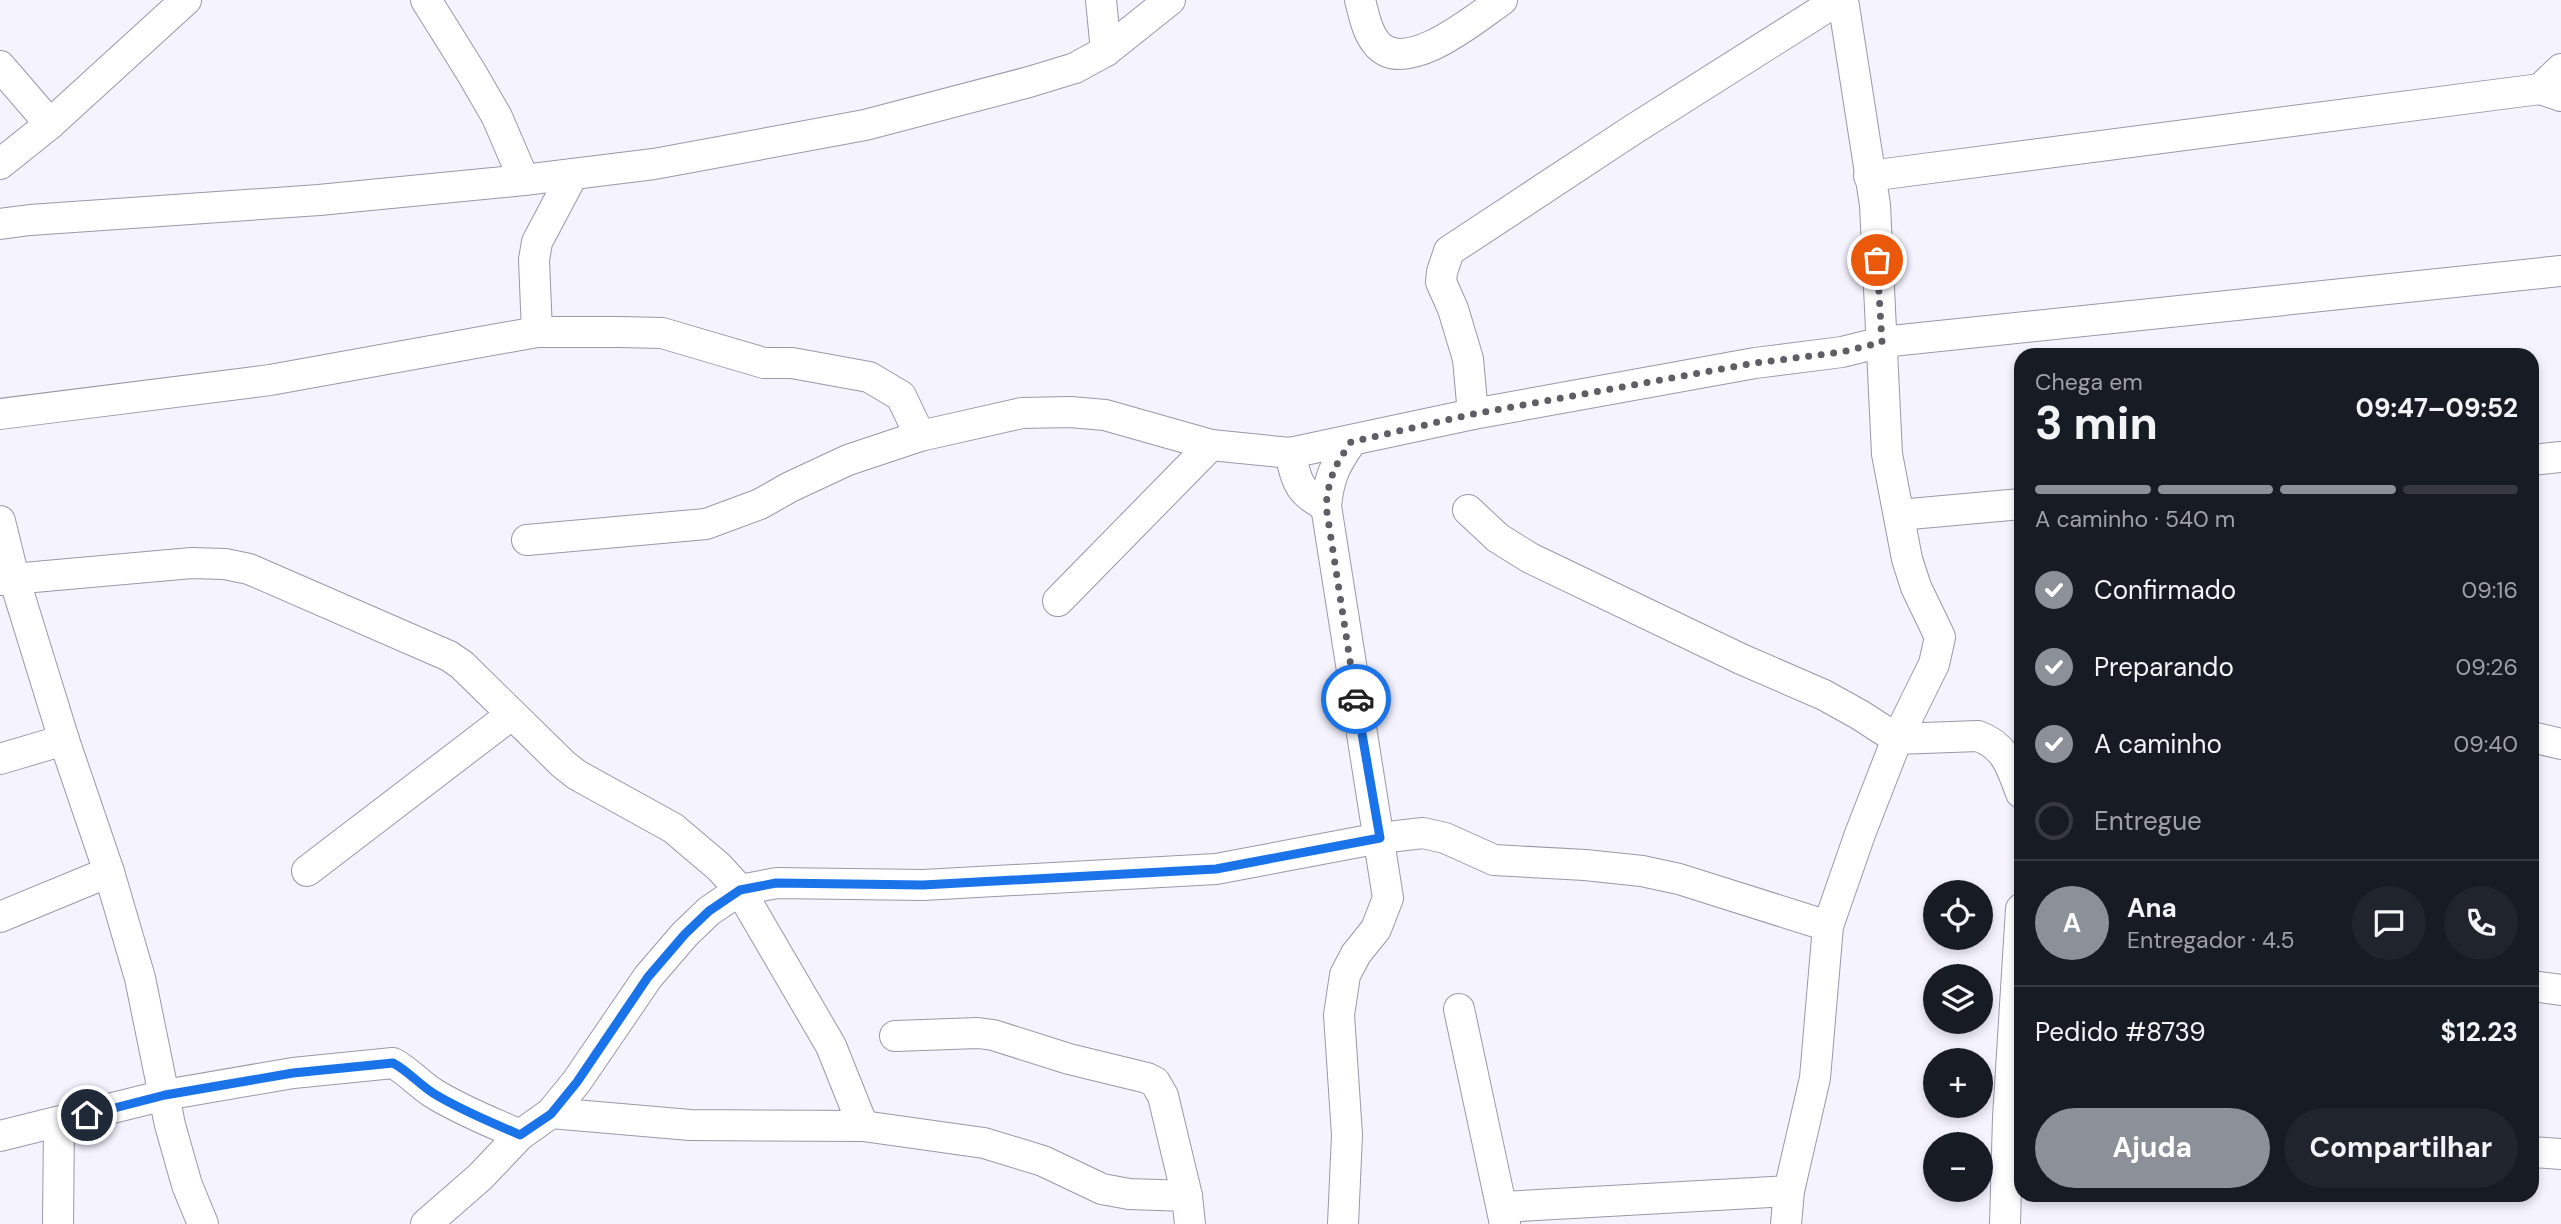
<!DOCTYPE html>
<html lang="pt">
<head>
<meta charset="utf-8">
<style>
	:root { --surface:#171b24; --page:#20242c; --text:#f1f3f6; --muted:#9ea1a6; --line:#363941; --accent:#8c9099 }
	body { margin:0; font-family:"DM Sans",sans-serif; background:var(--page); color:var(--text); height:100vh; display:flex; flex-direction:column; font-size:26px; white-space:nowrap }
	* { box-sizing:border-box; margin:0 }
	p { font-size:23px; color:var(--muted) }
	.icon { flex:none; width:38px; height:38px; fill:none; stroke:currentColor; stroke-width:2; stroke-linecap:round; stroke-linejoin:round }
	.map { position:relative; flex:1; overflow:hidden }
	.panel { position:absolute; left:2014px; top:348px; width:525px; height:854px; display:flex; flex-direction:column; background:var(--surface); border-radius:21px; box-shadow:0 4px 10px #0003 }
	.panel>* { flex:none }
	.buttons { position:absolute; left:1923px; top:880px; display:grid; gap:14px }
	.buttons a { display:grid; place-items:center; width:70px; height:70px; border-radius:50%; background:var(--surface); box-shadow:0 4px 10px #0003; font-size:35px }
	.pin { position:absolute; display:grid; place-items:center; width:60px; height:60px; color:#fff; margin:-30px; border:4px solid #fff; border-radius:50%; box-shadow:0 2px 7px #0007 }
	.courier { position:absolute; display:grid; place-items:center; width:70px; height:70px; margin:-35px; border:5px solid #1a73e8; border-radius:50%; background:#fff; color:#222; box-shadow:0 2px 9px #0007 }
	.headline em { font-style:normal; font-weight:700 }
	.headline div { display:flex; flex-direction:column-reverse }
	.headline { display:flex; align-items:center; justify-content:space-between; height:119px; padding:0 21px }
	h1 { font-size:46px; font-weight:700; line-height:52px }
	.bar { display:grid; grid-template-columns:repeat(4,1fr); gap:10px 7px; align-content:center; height:84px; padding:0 21px }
	.bar i { height:9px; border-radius:5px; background:var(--line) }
	.bar .current { background:var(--accent) }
	.bar p { grid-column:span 4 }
	.line { display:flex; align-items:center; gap:18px; padding:0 21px; border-top:2px solid var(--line) }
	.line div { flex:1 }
	.round { display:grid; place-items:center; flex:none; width:74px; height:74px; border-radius:37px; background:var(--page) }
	ol { padding:0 21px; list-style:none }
	li { display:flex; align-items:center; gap:21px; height:77px }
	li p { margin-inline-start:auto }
	li .icon { padding:7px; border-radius:50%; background:var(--accent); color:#fff; stroke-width:4 }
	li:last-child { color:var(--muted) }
	li i { width:38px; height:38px; border:4px solid var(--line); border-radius:50% }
	.cta { display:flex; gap:14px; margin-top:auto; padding:14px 21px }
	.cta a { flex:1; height:80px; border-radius:42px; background:var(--accent); color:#fff; font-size:28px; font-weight:700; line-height:80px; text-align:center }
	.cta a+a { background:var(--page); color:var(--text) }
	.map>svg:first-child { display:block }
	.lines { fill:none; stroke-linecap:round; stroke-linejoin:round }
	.minor-casing { stroke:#9a98a9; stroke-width:32 }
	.minor { stroke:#fff; stroke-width:30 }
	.done { stroke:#5f5e65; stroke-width:7; stroke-dasharray:0 12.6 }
	.route { stroke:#1a73e8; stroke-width:9 }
</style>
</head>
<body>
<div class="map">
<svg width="2561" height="1224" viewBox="0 0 2561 1224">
	<rect width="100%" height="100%" fill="#f5f3fe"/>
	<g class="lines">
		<defs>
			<g id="minor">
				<path d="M426 0 471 72 497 117 524 180"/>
				<path d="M1101 0 1106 51"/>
				<path d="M1360 0C1364 15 1367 33 1378 45 1408 76 1477 17 1502 0"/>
				<path d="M0 66 50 124"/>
				<path d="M2540 89 2561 69"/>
				<path d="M0 164 50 124 186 0"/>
				<path d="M1869 176 2540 89 2561 96"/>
				<path d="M0 224 30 220 319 200 524 180 654 164 865 125 1029 82 1075 68 1106 51 1170 0"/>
				<path d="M537 332 534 260 537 242 573 174"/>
				<path d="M0 414 270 380 537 332H620L662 333 764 363H792L869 377 901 396 920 436"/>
				<path d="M1473 414 1468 359 1453 309 1441 282 1442 272 1449 251 1634 129 1838 0"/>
				<path d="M1290 453C1297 482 1298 492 1326 506"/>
				<path d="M2532 460 2561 457"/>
				<path d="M1468 510 1498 538 1530 558 1741 659 1824 695 1860 715 1897 739 1978 736C2006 746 2011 767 2021 793"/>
				<path d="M1899 515 2021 504"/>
				<path d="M0 521 14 578 64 740 109 872 140 978 170 1125 187 1185 203 1224"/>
				<path d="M527 540 706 524 760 504 790 487 848 460 920 436 1022 413 1070 412 1105 415 1211 445 1290 453 1473 414 1755 363 1842 352 1882 342 2561 271"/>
				<path d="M0 580 192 563 225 564 249 569 449 656 462 665 563 764 577 775 673 828 719 867 740 890 831 1046 863 1126"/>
				<path d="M1058 601 1211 445"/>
				<path d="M2532 737 2561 744"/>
				<path d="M0 759 64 740"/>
				<path d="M307 871 511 715"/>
				<path d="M0 917 109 872"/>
				<path d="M2532 986 2561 990"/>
				<path d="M1459 1009 1505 1224"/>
				<path d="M895 1036 978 1033 993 1035 1069 1059 1147 1078 1155 1082 1163 1096 1187 1196"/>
				<path d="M551 1113 690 1125 863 1126 984 1143 1043 1161 1102 1189 1129 1194 1187 1196 1190 1224"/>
				<path d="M0 1136 165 1095 293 1073 393 1063C408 1071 419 1084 433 1093 460 1110 491 1122 520 1135"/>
				<path d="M2532 1152 2561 1154"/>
				<path d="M1502 1207 1789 1191"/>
				<path d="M58 1224 59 1123"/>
				<path d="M426 1224 480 1177 520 1135 551 1113 577 1081 648 977 685 934 709 911 740 890 777 883 923 885 1216 869 1380 838 1423 833 1445 838 1494 860 1585 865 1642 871 1679 879 1828 926"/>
				<path d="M1343 1224 1347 1135 1339 1015 1345 975 1356 954 1376 929 1388 898 1326 506C1329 477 1335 465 1351 442"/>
				<path d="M1786 1224 1789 1191 1815 1078 1828 926 1860 834 1897 739 1934 664 1940 637 1916 587 1907 559 1887 454 1875 205 1843 0"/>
				<path d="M2005 1224 2008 1118 2021 909"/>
			</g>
		</defs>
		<!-- minor casing -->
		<use href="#minor" class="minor-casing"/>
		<!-- minor -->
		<use href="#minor" class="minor"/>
	</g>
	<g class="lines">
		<!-- done -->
		<path class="done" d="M1356 699 1326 506C1329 477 1335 465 1351 442L1473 414 1755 363 1842 352 1882 342 1877 260"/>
		<!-- route -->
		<path class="route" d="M87 1115 165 1095 293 1073 393 1063C408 1071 419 1084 433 1093 460 1110 491 1122 520 1135L551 1114 577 1082 648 977 685 934 709 911 740 890 776 883 923 885 1216 869 1380 838 1356 699"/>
	</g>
</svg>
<div class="buttons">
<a><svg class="icon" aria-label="locate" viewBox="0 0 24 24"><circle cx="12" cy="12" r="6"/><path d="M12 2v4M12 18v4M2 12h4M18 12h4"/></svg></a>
<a><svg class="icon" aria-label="layers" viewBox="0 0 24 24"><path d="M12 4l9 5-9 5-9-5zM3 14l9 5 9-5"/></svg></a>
<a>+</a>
<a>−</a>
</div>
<div class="pin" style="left:1877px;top:260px;background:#ea580c"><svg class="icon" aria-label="bag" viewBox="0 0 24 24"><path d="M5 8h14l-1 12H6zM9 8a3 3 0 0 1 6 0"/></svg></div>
<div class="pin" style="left:87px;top:1115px;background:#1f2937"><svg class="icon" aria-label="home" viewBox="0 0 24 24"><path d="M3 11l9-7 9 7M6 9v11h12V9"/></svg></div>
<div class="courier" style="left:1356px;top:699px"><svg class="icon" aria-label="car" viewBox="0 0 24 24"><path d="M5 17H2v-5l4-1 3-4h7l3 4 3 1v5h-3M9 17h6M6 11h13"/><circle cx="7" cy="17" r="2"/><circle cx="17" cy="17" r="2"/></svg></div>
<section class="panel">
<div class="headline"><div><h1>3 min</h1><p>Chega em</p></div><em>09:47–09:52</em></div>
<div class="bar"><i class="current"></i><i class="current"></i><i class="current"></i><i></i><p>A caminho · 540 m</p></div>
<ol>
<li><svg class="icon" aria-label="check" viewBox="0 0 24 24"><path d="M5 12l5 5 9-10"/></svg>Confirmado<p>09:16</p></li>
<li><svg class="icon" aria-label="check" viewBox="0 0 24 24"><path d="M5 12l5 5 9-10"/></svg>Preparando<p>09:26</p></li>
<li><svg class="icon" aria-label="check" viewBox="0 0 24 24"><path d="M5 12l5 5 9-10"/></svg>A caminho<p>09:40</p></li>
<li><i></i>Entregue</li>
</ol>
<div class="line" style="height:126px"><b class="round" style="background:var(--accent);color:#fff">A</b><div><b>Ana</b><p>Entregador · 4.5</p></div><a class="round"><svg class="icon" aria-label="chat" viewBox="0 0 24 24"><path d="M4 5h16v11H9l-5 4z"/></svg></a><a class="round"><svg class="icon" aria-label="phone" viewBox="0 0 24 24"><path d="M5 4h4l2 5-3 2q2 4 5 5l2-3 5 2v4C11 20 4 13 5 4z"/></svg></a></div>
<div class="line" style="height:91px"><div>Pedido #8739</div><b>$12.23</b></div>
<div class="cta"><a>Ajuda</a><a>Compartilhar</a></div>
</section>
</div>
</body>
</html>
